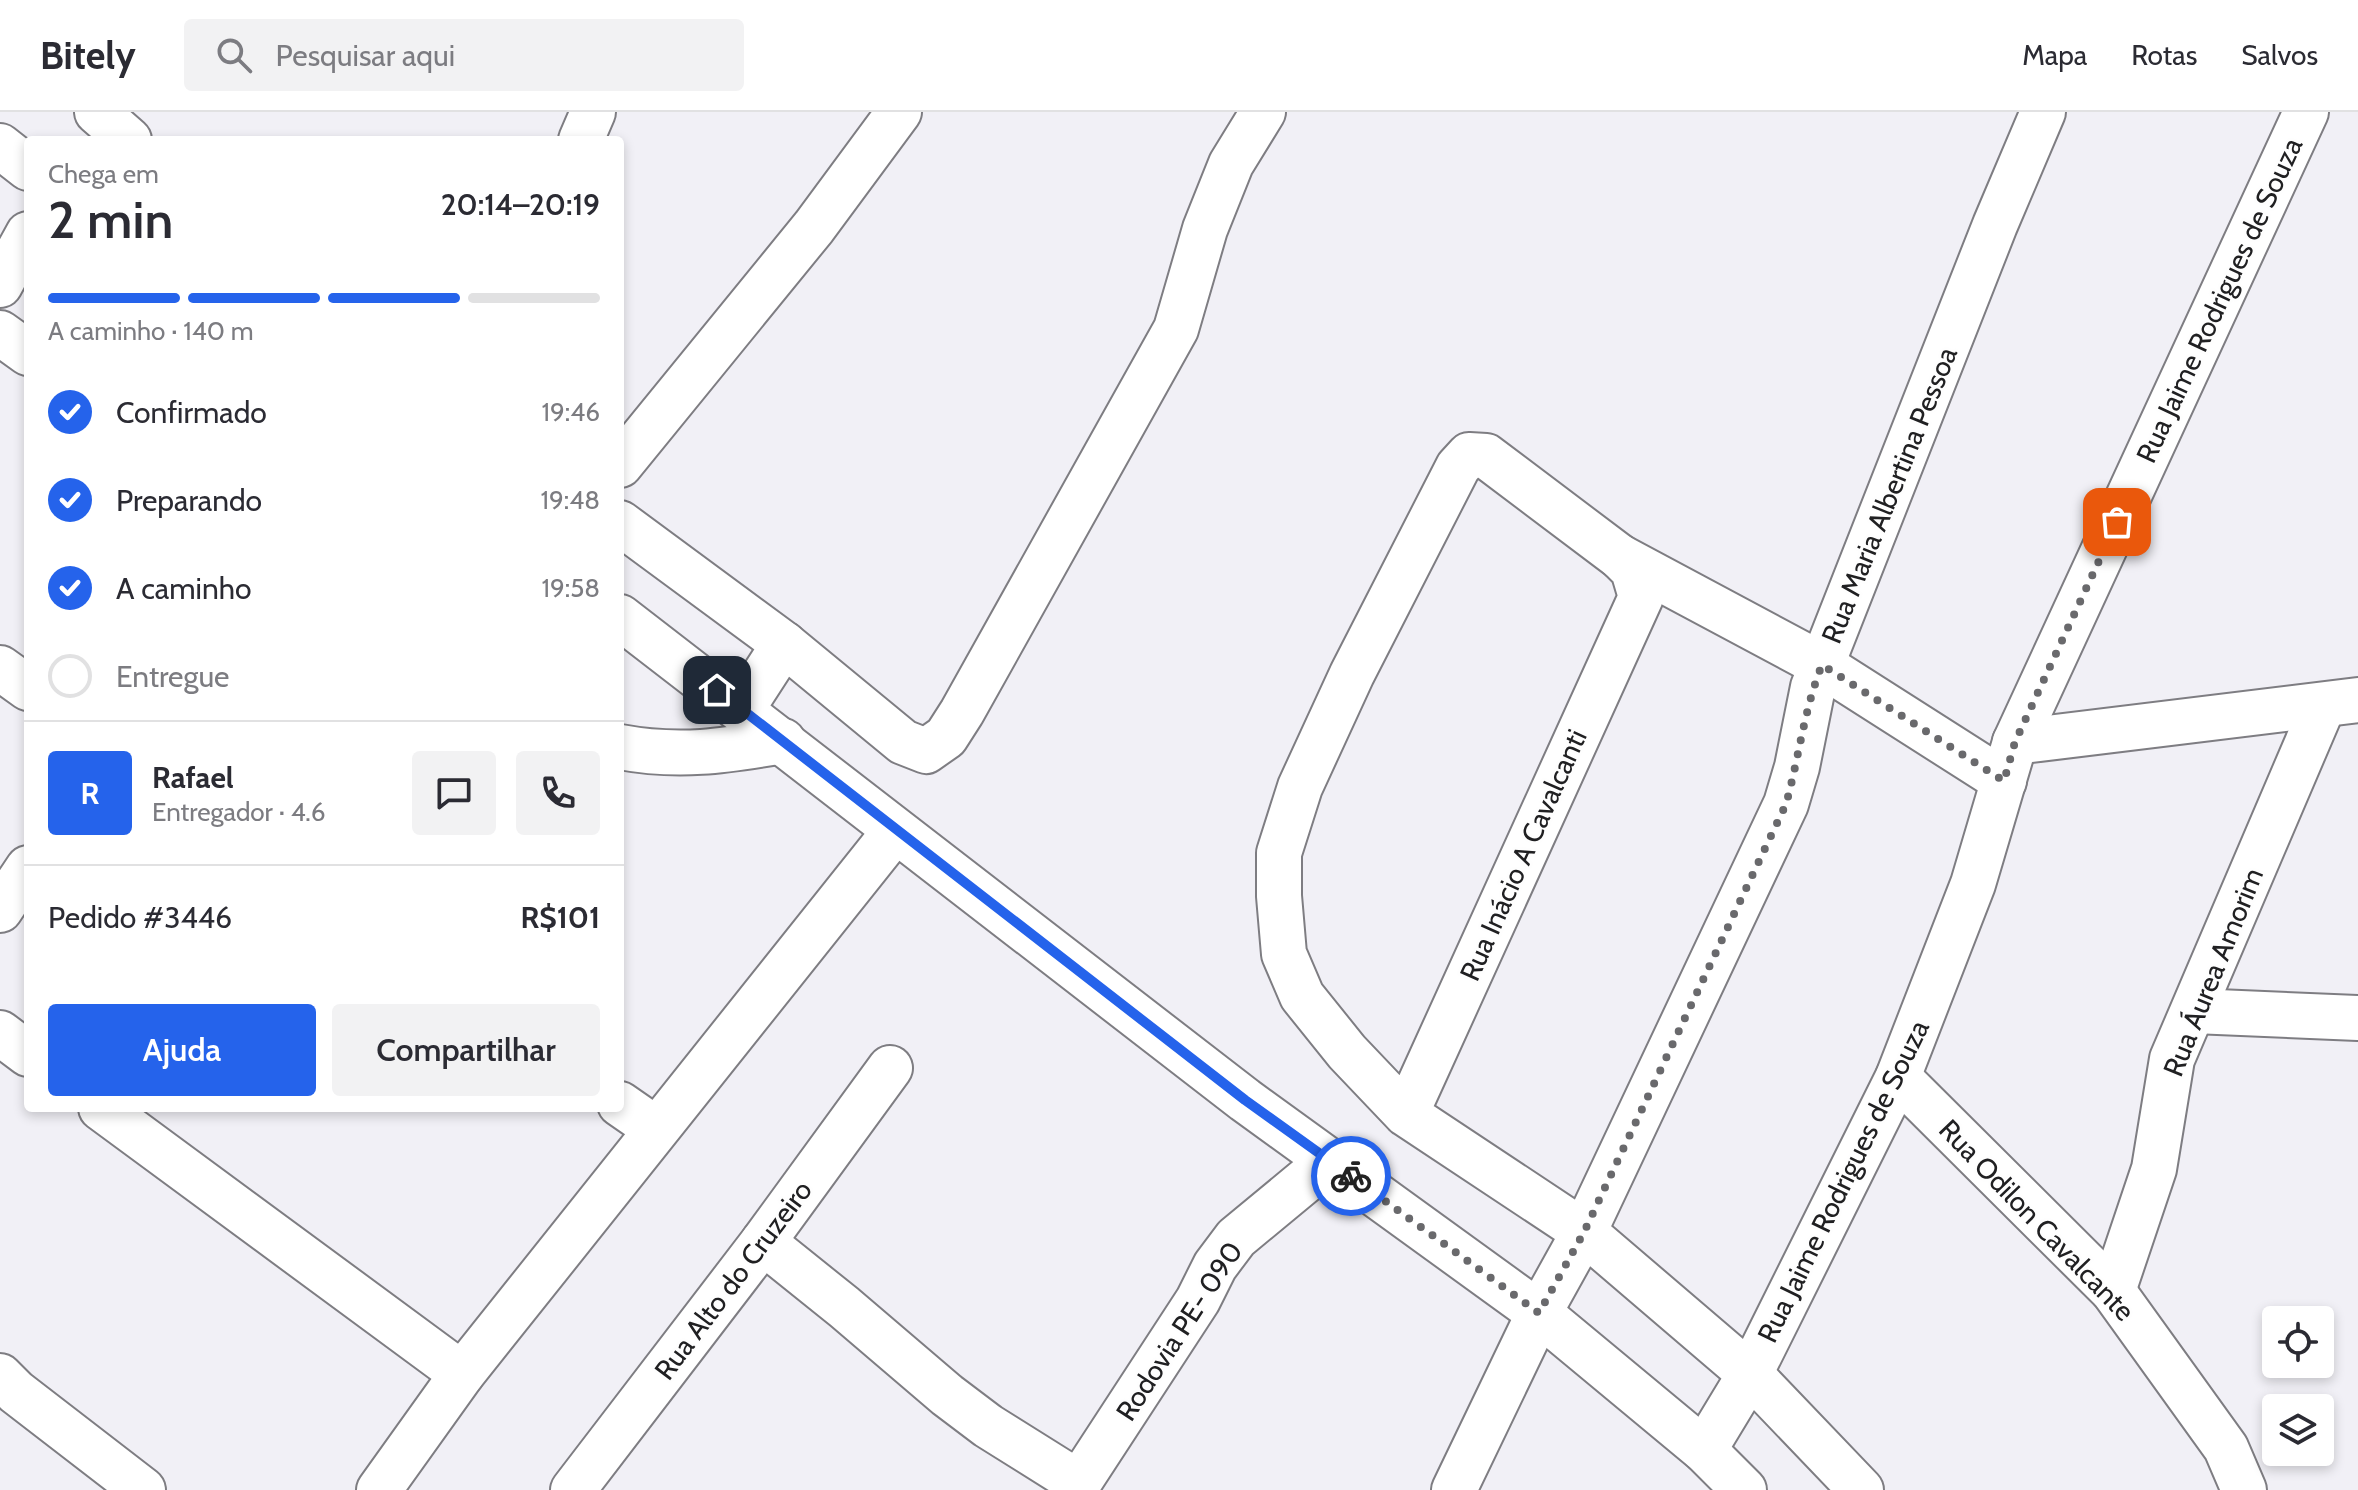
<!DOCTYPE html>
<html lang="pt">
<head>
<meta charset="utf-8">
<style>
	:root { --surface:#fff; --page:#f2f2f3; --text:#2b2b33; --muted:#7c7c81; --line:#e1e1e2; --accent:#2563eb }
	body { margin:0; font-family:Cabin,sans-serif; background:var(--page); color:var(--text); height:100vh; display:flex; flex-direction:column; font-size:30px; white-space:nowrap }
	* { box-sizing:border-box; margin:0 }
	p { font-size:26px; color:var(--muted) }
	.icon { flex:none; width:44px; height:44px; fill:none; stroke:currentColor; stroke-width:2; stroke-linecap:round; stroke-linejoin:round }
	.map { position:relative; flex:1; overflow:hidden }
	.side { position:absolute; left:24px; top:24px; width:600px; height:976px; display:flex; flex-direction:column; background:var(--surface); border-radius:8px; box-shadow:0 4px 12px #0003 }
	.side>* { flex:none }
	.buttons { position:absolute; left:2262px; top:1194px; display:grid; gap:16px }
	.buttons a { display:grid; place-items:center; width:72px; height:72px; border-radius:8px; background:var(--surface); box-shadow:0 4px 12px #0003; font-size:40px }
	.pin { position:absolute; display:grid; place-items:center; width:68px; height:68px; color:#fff; margin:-34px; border-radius:16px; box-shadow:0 4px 12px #0006 }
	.courier { position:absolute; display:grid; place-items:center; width:80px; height:80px; margin:-40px; border:6px solid #2563eb; border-radius:50%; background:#fff; color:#222; box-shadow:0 2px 10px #0007 }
	.summary em { font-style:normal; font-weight:600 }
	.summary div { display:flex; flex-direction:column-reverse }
	.summary { display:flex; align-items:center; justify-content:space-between; height:136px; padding:0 24px }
	h1 { font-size:52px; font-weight:600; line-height:60px }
	.bar { display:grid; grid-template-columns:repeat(4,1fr); gap:12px 8px; align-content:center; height:96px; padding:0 24px }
	.bar i { height:10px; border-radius:6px; background:var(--line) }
	.bar .on { background:var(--accent) }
	.bar p { grid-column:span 4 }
	.line { display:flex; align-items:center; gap:20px; padding:0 24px; border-top:2px solid var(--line) }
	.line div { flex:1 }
	.round { display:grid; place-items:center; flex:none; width:84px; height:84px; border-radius:8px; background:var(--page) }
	ol { padding:0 24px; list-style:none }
	li { display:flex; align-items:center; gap:24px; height:88px }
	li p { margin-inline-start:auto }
	li .icon { padding:8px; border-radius:50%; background:var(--accent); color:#fff; stroke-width:4 }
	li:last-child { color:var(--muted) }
	li i { width:44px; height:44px; border:4px solid var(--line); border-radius:50% }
	.cta { display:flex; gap:16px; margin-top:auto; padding:16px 24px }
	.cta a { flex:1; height:92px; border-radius:8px; background:var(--accent); color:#fff; font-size:32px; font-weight:600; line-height:92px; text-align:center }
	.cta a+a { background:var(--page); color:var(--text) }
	header { display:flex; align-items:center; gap:48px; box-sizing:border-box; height:112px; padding:0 40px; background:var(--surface); border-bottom:2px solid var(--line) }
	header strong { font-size:38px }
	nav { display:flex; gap:44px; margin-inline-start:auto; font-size:28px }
	.search { width:560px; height:72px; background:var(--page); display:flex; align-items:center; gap:20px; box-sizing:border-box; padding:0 28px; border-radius:8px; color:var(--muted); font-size:30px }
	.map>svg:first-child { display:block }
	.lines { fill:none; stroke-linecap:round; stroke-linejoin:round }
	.minor-casing { stroke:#7e7d82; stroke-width:48 }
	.major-casing { stroke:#7e7d82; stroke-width:48 }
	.minor { stroke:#fff; stroke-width:44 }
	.major { stroke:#fff; stroke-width:44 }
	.done { stroke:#69696c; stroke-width:8; stroke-dasharray:0 14.4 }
	.route { stroke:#2563eb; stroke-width:10 }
	.labels { text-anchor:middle; stroke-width:6; stroke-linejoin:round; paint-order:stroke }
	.street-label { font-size:28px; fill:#202022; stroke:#fefefe }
</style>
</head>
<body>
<header>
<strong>Bitely</strong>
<div class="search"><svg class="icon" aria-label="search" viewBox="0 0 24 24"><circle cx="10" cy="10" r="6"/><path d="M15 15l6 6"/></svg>Pesquisar aqui</div>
<nav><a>Mapa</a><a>Rotas</a><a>Salvos</a></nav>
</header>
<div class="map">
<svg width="2358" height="1378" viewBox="0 0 2358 1378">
	<rect width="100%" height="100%" fill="#f1f0f6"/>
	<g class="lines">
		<defs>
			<g id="minor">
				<path d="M97 0 129 28"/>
				<path d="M581 28 593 0"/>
				<path d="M0 173 28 122"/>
				<path d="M0 221 28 241"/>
				<path d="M620 353 814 115 899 0"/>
				<path d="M620 411 784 532 903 630 926 639 946 625 962 600 1176 217 1205 117 1231 52 1263 0"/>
				<path d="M1620 445 1822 553 2004 669"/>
				<path d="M0 556 28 576"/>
				<path d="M742 597 784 532"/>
				<path d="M2015 630 2358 588"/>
				<path d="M620 635C679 646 724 639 783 629"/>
				<path d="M0 798 28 756"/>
				<path d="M2194 899 2358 906"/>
				<path d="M0 921 28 942"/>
				<path d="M1898 965 2113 1179 2226 1336 2244 1378"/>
				<path d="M620 992 656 1017"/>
				<path d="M101 996 462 1262"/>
				<path d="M1406 1002 1641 485 1633 458 1620 445 1486 344 1469 343 1458 355 1352 562 1300 675 1279 741V784L1284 842 1302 884 1347 940 1406 1002 1584 1120 1750 1262 1861 1378"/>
				<path d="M763 1130 844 1195 947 1283 988 1314 1079 1371"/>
				<path d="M2113 1179 2154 1057 2172 947 2323 594"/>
				<path d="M0 1264 16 1280 143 1378"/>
				<path d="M1704 1338 1750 1262 1898 965 1973 772 2015 630 2306 0"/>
				<path d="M379 1378 462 1262 895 719"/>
				<path d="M573 1378 763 1130 890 956"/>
				<path d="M1074 1378 1198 1188 1215 1154 1236 1126 1329 1049"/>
				<path d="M1454 1378 1539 1201 1584 1120 1786 692 1797 655 1813 575 1995 113 2043 0"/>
			</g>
			<g id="major">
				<path d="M0 34 28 56"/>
				<path d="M620 505 1245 988 1539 1201 1704 1338 1744 1378"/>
			</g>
		</defs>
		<!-- minor casing -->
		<use href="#minor" class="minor-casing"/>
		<!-- major casing -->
		<use href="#major" class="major-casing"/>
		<!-- minor -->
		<use href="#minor" class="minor"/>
		<!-- major -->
		<use href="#major" class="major"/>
	</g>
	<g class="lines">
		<!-- done -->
		<path class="done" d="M1351 1064 1539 1201 1584 1120 1786 692C1799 646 1804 597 1822 553L2004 669 2015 630 2117 410"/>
		<!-- route -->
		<path class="route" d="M717 578 1245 988 1351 1064"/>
	</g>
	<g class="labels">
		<!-- street labels -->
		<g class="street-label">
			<text transform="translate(2219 188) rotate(-65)" y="10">Rua Jaime Rodrigues de Souza</text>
			<text transform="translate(1889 383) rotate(-68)" y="10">Rua Maria Albertina Pessoa</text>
			<text transform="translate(1523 743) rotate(-66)" y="10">Rua Inácio A Cavalcanti</text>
			<text transform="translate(2213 860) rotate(-68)" y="10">Rua Áurea Amorim</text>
			<text transform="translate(1843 1069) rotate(-64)" y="10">Rua Jaime Rodrigues de Souza</text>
			<text transform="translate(2037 1108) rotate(46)" y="10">Rua Odilon Cavalcante</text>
			<text transform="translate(733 1168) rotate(-53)" y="10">Rua Alto do Cruzeiro</text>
			<text transform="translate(1179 1219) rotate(-57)" y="10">Rodovia PE- 090</text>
		</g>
	</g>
</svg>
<div class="buttons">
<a><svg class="icon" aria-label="locate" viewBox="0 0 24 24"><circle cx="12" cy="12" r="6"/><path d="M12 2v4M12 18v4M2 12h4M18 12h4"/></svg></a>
<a><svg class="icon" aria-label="layers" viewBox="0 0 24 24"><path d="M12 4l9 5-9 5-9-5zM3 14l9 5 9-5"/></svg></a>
</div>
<div class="pin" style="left:2117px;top:410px;background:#ea580c"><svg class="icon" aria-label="bag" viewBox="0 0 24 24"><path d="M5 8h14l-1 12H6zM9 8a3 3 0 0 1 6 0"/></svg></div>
<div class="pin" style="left:717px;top:578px;background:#1f2937"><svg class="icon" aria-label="home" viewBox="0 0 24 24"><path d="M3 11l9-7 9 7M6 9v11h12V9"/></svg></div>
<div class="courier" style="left:1351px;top:1064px"><svg class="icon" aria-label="bike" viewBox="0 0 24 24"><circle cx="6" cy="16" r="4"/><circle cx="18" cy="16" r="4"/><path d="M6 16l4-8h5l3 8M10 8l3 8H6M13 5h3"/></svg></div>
<section class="side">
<div class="summary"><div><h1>2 min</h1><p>Chega em</p></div><em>20:14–20:19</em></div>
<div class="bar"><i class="on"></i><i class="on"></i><i class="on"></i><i></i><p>A caminho · 140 m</p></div>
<ol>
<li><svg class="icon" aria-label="check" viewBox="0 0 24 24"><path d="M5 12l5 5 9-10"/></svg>Confirmado<p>19:46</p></li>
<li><svg class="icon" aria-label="check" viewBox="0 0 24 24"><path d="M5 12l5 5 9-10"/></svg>Preparando<p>19:48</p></li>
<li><svg class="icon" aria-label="check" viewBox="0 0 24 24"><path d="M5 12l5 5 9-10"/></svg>A caminho<p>19:58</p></li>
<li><i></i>Entregue</li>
</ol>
<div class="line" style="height:144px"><b class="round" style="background:var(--accent);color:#fff">R</b><div><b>Rafael</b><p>Entregador · 4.6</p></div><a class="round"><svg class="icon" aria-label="chat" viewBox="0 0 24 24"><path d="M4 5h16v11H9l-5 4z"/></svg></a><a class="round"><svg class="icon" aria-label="phone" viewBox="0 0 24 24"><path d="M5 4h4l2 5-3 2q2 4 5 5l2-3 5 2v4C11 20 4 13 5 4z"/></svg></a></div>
<div class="line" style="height:104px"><div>Pedido #3446</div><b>R$101</b></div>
<div class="cta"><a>Ajuda</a><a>Compartilhar</a></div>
</section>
</div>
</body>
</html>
